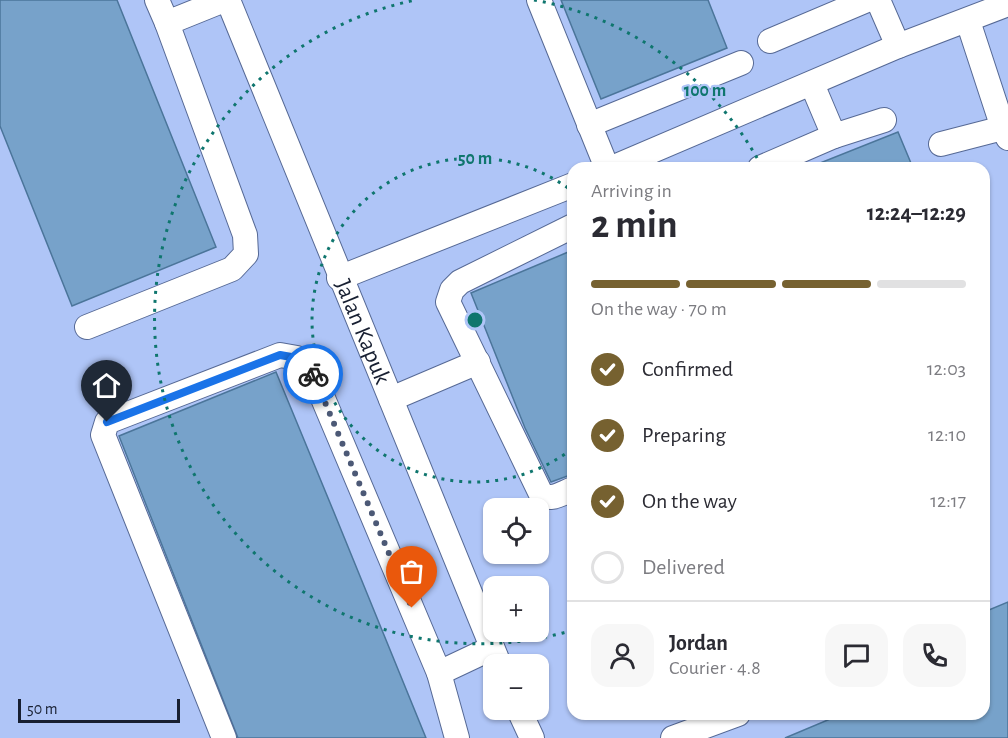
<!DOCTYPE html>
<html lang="en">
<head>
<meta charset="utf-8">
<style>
	:root { --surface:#fff; --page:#f7f7f7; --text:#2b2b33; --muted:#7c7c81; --line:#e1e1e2; --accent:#766130 }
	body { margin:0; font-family:"Alegreya Sans",sans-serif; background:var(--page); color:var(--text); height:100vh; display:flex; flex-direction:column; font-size:22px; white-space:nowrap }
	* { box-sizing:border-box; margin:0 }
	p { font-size:20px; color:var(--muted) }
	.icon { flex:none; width:33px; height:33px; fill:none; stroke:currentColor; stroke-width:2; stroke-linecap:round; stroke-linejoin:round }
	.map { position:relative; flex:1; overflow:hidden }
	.drawer { position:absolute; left:567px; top:162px; width:423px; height:558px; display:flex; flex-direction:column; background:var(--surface); border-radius:18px; box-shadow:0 2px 4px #0004 }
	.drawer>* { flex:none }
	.buttons { position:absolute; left:483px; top:498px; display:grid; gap:12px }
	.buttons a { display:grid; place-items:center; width:66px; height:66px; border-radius:12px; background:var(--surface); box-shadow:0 2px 4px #0004; font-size:30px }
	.scale { position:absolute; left:18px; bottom:15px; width:162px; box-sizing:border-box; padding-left:6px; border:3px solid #171f31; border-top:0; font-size:16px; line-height:21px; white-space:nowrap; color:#171f31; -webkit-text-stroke:4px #afc5f7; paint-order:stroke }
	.pin { position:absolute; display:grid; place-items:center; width:51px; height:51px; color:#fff; margin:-62px -26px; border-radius:50% 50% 50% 0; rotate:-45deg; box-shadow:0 0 6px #0007 }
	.pin .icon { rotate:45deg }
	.courier { position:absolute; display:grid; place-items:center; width:60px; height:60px; margin:-30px; border:4px solid #1a73e8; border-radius:50%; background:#fff; color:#222; box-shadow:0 2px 8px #0007 }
	.overview em { font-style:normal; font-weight:700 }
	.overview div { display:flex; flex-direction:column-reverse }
	.overview { display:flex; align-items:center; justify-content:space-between; height:102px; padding:0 24px }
	h1 { font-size:39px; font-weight:700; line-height:45px }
	.bar { display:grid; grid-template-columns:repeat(4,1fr); gap:9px 6px; align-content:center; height:72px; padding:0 24px }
	.bar i { height:8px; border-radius:4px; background:var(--line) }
	.bar .on { background:var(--accent) }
	.bar p { grid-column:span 4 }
	.line { display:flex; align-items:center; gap:15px; padding:0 24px; border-top:2px solid var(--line) }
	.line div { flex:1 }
	.round { display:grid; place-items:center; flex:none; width:63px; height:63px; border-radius:18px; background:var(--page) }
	ol { padding:0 24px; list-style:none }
	li { display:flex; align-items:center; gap:18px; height:66px }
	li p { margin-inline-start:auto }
	li .icon { padding:6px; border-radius:50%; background:var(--accent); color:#fff; stroke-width:4 }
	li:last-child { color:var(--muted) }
	li i { width:33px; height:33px; border:3px solid var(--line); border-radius:50% }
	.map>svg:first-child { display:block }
	.building { fill:#77a2ca; stroke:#4b759a; stroke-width:1.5 }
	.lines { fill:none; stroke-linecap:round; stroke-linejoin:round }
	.minor-casing { stroke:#566995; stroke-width:26 }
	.minor { stroke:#fff; stroke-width:24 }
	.done { stroke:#4c5976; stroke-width:6; stroke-dasharray:0 10.8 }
	.route { stroke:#1a73e8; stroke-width:8 }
	.ring { fill:none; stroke:#0f766e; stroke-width:3; stroke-dasharray:3 6 }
	.labels { text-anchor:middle; stroke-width:4.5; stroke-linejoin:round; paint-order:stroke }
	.street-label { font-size:24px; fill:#171f31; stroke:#afc5f7 }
	.centre { fill:#0f766e; stroke:#afc5f7; stroke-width:3 }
	.ring-label { font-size:18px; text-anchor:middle; font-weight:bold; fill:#0f766e; stroke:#afc5f7; stroke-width:4.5; stroke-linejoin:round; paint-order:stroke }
</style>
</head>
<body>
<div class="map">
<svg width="1008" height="738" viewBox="0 0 1008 738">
	<rect width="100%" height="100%" fill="#afc5f7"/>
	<!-- building -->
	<g class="building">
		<path d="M0 0H117L216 247 72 306 0 126Z"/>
		<path d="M561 0H708L727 48 601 99Z"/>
		<path d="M898 132 913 168H810V167Z"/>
		<path d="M573 250V474L551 482 525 428 471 293Z"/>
		<path d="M276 372 333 510 426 738H238L119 436Z"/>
		<path d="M1008 602V738H785L842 714H984V612Z"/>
	</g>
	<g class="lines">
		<defs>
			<g id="minor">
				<path d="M157 0 167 23 224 0"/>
				<path id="s1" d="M228 0 499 664"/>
				<path d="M539 0 607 168"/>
				<path d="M878 0 898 46"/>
				<path d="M968 21 1003 128"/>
				<path d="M770 41 867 0"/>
				<path d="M812 84 834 136 884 120"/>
				<path d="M589 125 741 63"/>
				<path d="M941 144 1003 128 1008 138"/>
				<path d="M612 168 898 46 1008 4"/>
				<path d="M760 168 834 136"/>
				<path d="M573 226 460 282 452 290 448 302 540 492C549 503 562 493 573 489"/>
				<path d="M339 278 573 185"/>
				<path d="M87 327 232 269 246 254 245 235 167 23"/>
				<path d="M391 399 478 362"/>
				<path d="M439 673 457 738"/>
				<path d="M519 710 532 738"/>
				<path d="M224 738 103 435 107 422 280 355 297 358 311 370 439 673 492 648"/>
				<path d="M673 738 738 714"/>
			</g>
		</defs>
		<!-- minor casing -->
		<use href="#minor" class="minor-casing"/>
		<!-- minor -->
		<use href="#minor" class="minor"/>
	</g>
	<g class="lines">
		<!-- done -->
		<path class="done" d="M313 374 412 608"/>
		<!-- route -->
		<path class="route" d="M107 422 280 355 297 358 313 374"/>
	</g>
	<!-- distance rings -->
	<g class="ring">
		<path d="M572 449A162 162 0 1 1 572 191"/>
		<path d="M573 630A325 325 0 1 1 416 0M534 0A325 325 0 0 1 762 167"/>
	</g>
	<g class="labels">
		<!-- street labels -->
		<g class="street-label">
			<text dy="8" stroke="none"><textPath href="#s1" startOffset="358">Jalan Kapuk</textPath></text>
		</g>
	</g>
	<circle cx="475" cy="320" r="9" class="centre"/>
	<g class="ring-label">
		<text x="705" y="96">100 m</text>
		<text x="475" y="164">50 m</text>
	</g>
</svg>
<div class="buttons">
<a><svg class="icon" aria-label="locate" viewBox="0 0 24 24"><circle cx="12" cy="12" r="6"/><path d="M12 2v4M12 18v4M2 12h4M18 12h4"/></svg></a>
<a>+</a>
<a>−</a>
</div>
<div class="scale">50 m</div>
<div class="pin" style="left:412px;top:608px;background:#ea580c"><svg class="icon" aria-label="bag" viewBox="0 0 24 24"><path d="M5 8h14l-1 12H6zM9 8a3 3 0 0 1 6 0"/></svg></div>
<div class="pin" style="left:107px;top:422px;background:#1f2937"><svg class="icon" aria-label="home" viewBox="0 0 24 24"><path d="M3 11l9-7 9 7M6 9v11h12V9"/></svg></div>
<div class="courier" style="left:313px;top:374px"><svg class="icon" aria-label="bike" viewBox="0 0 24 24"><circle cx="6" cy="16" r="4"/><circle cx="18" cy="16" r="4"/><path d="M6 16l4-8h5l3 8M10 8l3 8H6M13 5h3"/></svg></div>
<section class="drawer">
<div class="overview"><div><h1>2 min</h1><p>Arriving in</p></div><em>12:24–12:29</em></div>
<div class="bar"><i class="on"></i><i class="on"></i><i class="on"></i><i></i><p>On the way · 70 m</p></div>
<ol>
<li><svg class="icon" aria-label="check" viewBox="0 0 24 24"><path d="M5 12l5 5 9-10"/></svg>Confirmed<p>12:03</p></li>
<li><svg class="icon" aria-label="check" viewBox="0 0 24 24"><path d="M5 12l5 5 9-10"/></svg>Preparing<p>12:10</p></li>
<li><svg class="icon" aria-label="check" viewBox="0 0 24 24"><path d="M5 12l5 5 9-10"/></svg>On the way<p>12:17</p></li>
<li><i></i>Delivered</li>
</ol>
<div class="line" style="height:108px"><a class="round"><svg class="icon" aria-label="person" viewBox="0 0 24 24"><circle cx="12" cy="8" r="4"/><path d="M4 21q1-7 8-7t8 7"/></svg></a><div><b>Jordan</b><p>Courier · 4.8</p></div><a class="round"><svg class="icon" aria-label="chat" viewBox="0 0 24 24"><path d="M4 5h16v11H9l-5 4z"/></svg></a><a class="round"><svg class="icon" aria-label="phone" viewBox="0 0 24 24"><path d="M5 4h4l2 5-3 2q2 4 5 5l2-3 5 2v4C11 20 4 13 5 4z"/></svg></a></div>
</section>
</div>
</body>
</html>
